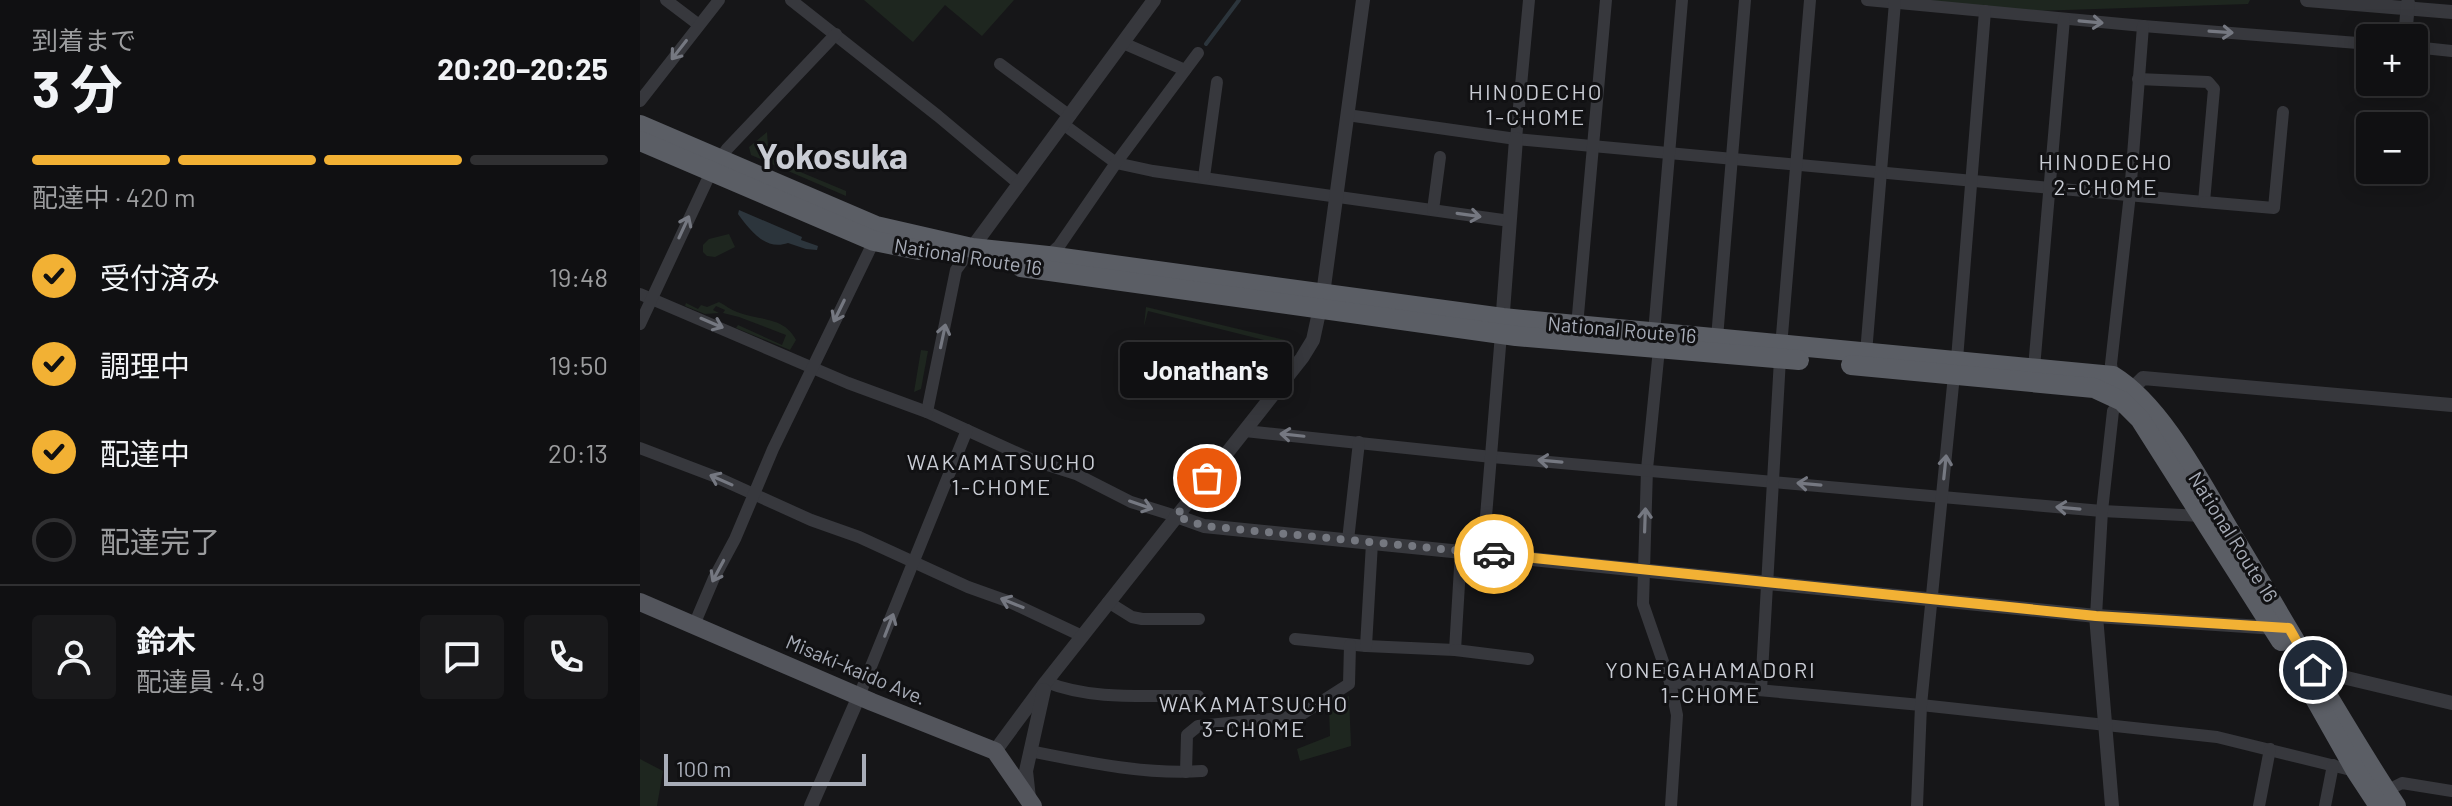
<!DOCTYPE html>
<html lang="ja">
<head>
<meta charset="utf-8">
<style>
	:root { --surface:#101012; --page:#19191b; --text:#f1f3f6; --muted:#9c9d9f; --line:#303032; --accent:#f2b134 }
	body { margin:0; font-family:Barlow,"Noto Sans JP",sans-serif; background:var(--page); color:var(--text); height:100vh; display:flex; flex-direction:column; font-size:30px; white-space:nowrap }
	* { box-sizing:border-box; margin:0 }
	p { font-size:26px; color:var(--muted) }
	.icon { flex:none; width:44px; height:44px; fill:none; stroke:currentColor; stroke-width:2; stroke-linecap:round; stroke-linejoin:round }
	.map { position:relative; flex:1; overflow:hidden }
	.side { display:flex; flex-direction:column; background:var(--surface); width:640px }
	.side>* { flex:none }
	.controls { position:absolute; left:1716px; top:24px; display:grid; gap:16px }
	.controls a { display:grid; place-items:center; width:72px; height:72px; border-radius:8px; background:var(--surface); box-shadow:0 4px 20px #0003,0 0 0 2px var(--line); font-size:40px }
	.scale { position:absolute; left:24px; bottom:20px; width:202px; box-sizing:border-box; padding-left:8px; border:4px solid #a8adb8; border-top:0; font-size:22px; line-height:28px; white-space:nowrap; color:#a8adb8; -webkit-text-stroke:6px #111113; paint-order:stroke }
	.pin { position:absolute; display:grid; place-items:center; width:68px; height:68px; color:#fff; margin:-34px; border:4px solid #fff; border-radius:50%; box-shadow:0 2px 8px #0007 }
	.courier { position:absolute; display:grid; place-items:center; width:80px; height:80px; margin:-40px; border:6px solid #f2b134; border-radius:50%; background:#fff; color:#222; box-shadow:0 2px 10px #0007 }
	.bubble { position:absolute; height:56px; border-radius:8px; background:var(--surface); box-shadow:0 4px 20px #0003,0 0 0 2px var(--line); font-size:26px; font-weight:700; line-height:56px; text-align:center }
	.headline em { font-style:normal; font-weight:700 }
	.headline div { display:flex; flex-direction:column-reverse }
	.headline { display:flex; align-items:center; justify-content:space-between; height:136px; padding:0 32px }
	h1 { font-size:52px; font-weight:700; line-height:60px }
	.bar { display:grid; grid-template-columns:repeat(4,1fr); gap:12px 8px; align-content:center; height:96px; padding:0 32px }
	.bar i { height:10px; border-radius:6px; background:var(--line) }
	.bar .on { background:var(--accent) }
	.bar p { grid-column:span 4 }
	.line { display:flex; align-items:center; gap:20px; padding:0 32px; border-top:2px solid var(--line) }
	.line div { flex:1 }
	.round { display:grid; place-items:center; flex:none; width:84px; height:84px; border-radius:8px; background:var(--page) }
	ol { padding:0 32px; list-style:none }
	li { display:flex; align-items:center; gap:24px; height:88px }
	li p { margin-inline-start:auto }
	li .icon { padding:8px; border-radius:50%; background:var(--accent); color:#111; stroke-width:4 }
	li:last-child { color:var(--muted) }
	li i { width:44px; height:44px; border:4px solid var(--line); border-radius:50% }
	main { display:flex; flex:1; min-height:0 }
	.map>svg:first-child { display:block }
	.green { fill:#1e261f }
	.water { fill:#2c353c }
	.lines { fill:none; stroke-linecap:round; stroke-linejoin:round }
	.stream { stroke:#2c353c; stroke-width:4 }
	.minor { stroke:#37383d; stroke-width:12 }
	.tertiary { stroke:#37383d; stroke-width:14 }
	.primary { stroke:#53555c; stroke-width:18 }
	.trunk { stroke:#5b5e65; stroke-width:20 }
	.oneway { stroke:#757881 }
	.done { stroke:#757880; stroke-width:8; stroke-dasharray:0 14.4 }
	.route { stroke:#f2b134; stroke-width:10 }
	.labels { text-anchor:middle; stroke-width:6; stroke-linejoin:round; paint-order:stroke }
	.street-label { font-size:20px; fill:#a8adb8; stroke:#111113 }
	.neighbourhood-label { font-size:22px; letter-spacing:2px; fill:#c9ccd4; stroke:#111113 }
	.town-label { font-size:36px; font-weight:bold; fill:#c9ccd4; stroke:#111113 }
</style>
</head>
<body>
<main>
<section class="side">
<div class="headline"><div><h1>3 分</h1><p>到着まで</p></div><em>20:20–20:25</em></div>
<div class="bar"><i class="on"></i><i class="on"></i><i class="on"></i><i></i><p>配達中 · 420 m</p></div>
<ol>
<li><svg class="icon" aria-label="check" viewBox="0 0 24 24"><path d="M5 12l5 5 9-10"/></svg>受付済み<p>19:48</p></li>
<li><svg class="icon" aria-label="check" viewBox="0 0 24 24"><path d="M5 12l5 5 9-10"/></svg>調理中<p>19:50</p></li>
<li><svg class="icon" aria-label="check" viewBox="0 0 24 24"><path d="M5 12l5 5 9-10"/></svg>配達中<p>20:13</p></li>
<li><i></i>配達完了</li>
</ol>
<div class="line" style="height:144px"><a class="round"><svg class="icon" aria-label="person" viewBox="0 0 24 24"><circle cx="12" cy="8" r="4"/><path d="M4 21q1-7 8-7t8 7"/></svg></a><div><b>鈴木</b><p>配達員 · 4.9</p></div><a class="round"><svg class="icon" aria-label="chat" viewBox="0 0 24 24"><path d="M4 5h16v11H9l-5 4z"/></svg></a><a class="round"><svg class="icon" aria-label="phone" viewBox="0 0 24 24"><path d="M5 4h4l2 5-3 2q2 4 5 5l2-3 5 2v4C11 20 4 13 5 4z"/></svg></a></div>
</section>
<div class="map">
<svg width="1812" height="806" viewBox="0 0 1812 806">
	<rect width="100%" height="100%" fill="#161618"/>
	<!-- green -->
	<g class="green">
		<path d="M224 0H374L342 36 305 5 273 42Z"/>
		<path d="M1281 0H1610L1608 4 1395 11Z"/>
		<path d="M127 132 128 146 142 151 141 155 159 167 158 171 206 191V196L111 155 109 147Z"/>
		<path d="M89 234 95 247 75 257 67 256 63 252V245L69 239Z"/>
		<path d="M79 302C85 305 91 310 97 312 119 321 144 316 156 340L150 350 96 328 98 325 142 345 146 335 99 317 83 313 85 310 76 306 73 310 79 313 65 314 45 306 46 303 58 309 61 305 67 307Z"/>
		<path d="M506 307 645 340V343L630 363 622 355 632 342 508 311 504 326Z"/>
		<path d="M281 350 288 351 281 389 274 392Z"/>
		<path d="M709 696 711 746 660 761 657 749 690 736 689 707Z"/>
		<path d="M0 759 23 771 17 806H0Z"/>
	</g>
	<!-- water -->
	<path class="water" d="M99 210 162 237 161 240 178 246 177 250 166 249 148 243C125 251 110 230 98 214Z"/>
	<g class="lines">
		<!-- stream -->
		<path class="stream" d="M566 44 599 0"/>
		<!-- minor -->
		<g class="minor">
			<path d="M26 0 59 25"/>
			<path d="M151 0 298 116 379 184"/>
			<path d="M1227 0 1503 26 1730 44"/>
			<path d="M483 43 545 70"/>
			<path d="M1774 47 1812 51"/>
			<path d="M360 64 430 116"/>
			<path d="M0 101 79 0"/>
			<path d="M707 115 876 139 1564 202 1574 89 1568 82 1498 79"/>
			<path d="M423 124 476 163 513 171 870 221"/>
			<path d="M876 139 889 0"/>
			<path d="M564 177 577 82"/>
			<path d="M1564 202 1634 208 1643 112"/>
			<path d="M793 210 800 157"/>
			<path d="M408 256 419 246 476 163 558 53"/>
			<path d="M0 294 208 383 287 412 395 461 436 474 491 502 536 516"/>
			<path d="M0 324 71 172 87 149 196 34"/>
			<path d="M937 326 966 0"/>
			<path d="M1014 333 1042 0"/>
			<path d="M1077 338 1105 0"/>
			<path d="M1019 349 1007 469 1003 604 1030 682 1037 715 1031 806"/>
			<path d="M1226 353 1255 2"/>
			<path d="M1317 359 1345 11"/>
			<path d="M1394 368 1424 19"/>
			<path d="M1473 376 1471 364 1490 194 1503 26"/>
			<path d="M287 412 316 270 332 248"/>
			<path d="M605 431 852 457 1302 497 1462 511 1562 516"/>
			<path d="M0 448 76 477 171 520 219 537 328 587 370 602 442 636"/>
			<path d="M708 540 719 442"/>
			<path d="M843 553 861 334"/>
			<path d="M468 602 492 617 502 619H559"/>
			<path d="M1456 616 1462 511 1473 411 1482 401"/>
			<path d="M54 625 74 578 95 539 133 449 234 241"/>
			<path d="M655 639 726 646 815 650 821 551"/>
			<path d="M726 646 732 543"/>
			<path d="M815 650 888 659"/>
			<path d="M406 682C453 701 508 695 558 696"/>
			<path d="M1030 682 1281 705 1577 737 1715 771"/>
			<path d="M1121 690 1140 359 1170 0"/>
			<path d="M219 696 327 430"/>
			<path d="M390 751C445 762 506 775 562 771"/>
			<path d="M546 772 547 735 558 726 659 716 709 684 710 645"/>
			<path d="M1746 791 1762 783 1812 791"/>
			<path d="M1277 806 1281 705 1314 375"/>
			<path d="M1619 806 1630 749"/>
			<path d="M1685 806 1693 765"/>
		</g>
		<!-- tertiary -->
		<g class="tertiary">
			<path d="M1667 0 1812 12"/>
			<path d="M1765 38 1768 3"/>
			<path d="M332 248 514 0"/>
			<path d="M862 325 876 139"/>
			<path d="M1487 394 1503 378 1812 405"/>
			<path d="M536 516 564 526 1456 616 1636 628"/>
			<path d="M1456 616 1472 806"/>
			<path d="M1660 672 1673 670 1812 703"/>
			<path d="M355 751 406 682 662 358 673 340 683 294 723 0"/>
			<path d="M389 798 386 771 404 690"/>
			<path d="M171 806 219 696"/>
		</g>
		<!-- primary -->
		<path class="primary" d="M0 602 232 702 355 751 393 806"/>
		<!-- trunk -->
		<g class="trunk">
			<path d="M0 125 236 226 332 248 408 256 863 318 1473 376C1522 406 1562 485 1592 535 1647 625 1698 718 1756 806"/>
			<path d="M0 141 234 241 279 250"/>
			<path d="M381 267 876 336 1159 360"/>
			<path d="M1211 365 1454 388 1482 401 1500 419 1641 641"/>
			<path d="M1668 686 1716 771 1739 806"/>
		</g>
	</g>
	<!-- one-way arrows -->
	<defs><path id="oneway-shaft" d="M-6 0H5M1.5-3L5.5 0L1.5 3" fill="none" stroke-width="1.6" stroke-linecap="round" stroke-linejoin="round" transform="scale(2)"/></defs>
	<g class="oneway">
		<use href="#oneway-shaft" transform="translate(1451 22) rotate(5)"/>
		<use href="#oneway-shaft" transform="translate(1581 32) rotate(4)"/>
		<use href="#oneway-shaft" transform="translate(39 50) rotate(128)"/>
		<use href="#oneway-shaft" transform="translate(829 215) rotate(8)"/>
		<use href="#oneway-shaft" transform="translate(44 227) rotate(-65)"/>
		<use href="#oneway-shaft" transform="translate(199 311) rotate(116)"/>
		<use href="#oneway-shaft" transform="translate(72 323) rotate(23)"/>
		<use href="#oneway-shaft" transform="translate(303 336) rotate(-78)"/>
		<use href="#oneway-shaft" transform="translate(652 435) rotate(-174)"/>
		<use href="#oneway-shaft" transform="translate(910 461) rotate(-175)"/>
		<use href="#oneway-shaft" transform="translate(1305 467) rotate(-84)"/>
		<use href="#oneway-shaft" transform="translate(81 480) rotate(-156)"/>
		<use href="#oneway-shaft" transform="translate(1169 484) rotate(-175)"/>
		<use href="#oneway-shaft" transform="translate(501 505) rotate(19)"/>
		<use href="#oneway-shaft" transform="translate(1428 508) rotate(-175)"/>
		<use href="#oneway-shaft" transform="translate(1005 520) rotate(-88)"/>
		<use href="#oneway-shaft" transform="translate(78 571) rotate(118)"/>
		<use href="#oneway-shaft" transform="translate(372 603) rotate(-158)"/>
		<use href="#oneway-shaft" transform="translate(249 625) rotate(-69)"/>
	</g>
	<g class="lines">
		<!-- done -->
		<path class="done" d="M567 478 536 516 564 526 854 554"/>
		<!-- route -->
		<path class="route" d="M854 554 1456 616 1649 628 1673 670"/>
	</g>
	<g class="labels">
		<!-- street labels -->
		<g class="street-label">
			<text transform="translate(328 257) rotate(9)" y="7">National Route 16</text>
			<text transform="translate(982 330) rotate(5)" y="7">National Route 16</text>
			<text transform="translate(1593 537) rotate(58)" y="7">National Route 16</text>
			<text transform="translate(216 670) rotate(23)" y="7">Misaki-kaido Ave.</text>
		</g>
		<!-- neighbourhood labels -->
		<g class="neighbourhood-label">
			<text x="896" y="100">HINODECHO<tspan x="896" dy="25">1-CHOME</tspan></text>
			<text x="1466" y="170">HINODECHO<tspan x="1466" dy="25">2-CHOME</tspan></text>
			<text x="362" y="470">WAKAMATSUCHO<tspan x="362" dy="25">1-CHOME</tspan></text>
			<text x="1071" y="678">YONEGAHAMADORI<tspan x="1071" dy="25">1-CHOME</tspan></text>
			<text x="614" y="712">WAKAMATSUCHO<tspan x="614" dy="25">3-CHOME</tspan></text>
		</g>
		<!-- town labels -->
		<g class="town-label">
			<text x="192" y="169">Yokosuka</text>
		</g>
	</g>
</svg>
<div class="controls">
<a>+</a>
<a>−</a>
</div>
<div class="scale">100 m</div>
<div class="pin" style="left:567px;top:478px;background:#ea580c"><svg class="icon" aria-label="bag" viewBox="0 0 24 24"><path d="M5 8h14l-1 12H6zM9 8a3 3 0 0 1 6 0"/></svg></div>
<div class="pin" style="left:1673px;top:670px;background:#1f2937"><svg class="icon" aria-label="home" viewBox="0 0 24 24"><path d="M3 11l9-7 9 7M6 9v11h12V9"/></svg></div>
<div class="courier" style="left:854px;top:554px"><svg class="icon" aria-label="car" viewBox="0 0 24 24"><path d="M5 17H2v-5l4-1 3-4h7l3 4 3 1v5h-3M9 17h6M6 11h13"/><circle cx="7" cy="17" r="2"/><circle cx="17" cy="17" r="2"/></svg></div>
<div class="bubble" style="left:480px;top:342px;width:172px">Jonathan's</div>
</div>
</main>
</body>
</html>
